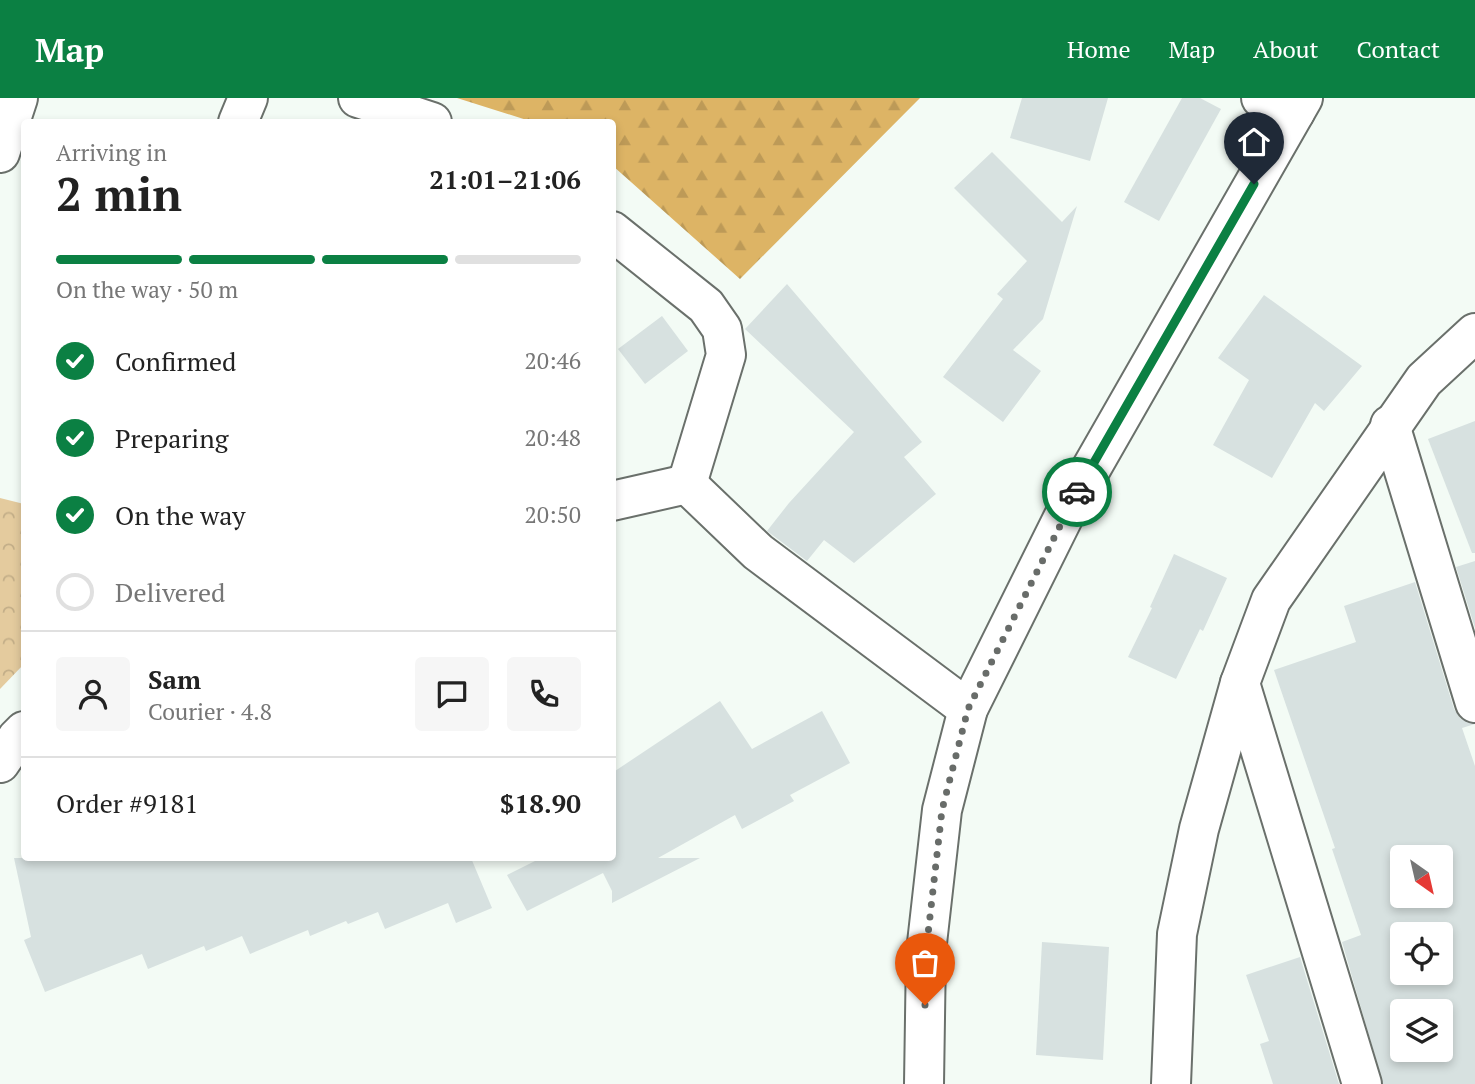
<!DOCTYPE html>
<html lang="en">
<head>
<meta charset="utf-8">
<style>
	:root { --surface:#fff; --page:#f6f6f6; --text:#222; --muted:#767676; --line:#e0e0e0; --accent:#0b8043 }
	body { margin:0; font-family:"PT Serif",serif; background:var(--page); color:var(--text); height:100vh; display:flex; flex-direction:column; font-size:26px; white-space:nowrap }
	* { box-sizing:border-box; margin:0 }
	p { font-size:23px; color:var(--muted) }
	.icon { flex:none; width:38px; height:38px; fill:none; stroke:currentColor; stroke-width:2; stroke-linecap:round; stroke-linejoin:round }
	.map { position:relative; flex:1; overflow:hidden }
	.panel { position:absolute; left:21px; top:21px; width:595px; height:742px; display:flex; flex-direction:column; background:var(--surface); border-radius:7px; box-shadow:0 4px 10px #0003 }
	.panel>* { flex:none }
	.needle { width:46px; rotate:146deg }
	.buttons { position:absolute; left:1390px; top:747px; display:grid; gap:14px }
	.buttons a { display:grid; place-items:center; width:63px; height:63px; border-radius:7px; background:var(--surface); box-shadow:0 4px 10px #0003; font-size:35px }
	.pin { position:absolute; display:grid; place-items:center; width:60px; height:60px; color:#fff; margin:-72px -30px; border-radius:50% 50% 50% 0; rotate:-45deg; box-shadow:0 0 7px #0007 }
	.pin .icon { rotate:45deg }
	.courier { position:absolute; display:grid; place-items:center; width:70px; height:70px; margin:-35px; border:5px solid #0b8043; border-radius:50%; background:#fff; color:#222; box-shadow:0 2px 9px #0007 }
	.headline em { font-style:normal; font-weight:700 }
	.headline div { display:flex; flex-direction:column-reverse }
	.headline { display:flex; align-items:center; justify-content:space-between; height:119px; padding:0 35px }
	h1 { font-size:46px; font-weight:700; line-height:52px }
	.bar { display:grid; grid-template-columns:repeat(4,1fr); gap:10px 7px; align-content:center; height:84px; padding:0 35px }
	.bar i { height:9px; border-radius:5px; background:var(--line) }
	.bar .selected { background:var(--accent) }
	.bar p { grid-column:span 4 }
	.line { display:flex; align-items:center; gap:18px; padding:0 35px; border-top:2px solid var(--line) }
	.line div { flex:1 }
	.round { display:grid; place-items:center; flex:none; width:74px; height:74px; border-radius:7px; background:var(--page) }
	ol { padding:0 35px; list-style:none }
	li { display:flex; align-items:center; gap:21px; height:77px }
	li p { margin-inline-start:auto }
	li .icon { padding:7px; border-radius:50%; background:var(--accent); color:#fff; stroke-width:4 }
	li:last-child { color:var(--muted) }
	li i { width:38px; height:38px; border:4px solid var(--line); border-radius:50% }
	header { display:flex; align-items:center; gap:42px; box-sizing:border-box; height:98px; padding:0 35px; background:var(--accent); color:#fff }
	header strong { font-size:33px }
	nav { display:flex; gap:38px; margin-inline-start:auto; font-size:24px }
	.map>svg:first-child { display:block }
	.forest { fill:url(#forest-firs) }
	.park { fill:url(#park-crowns) }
	.building { fill:#d7e1e0; fill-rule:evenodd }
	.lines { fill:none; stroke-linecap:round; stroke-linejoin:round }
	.minor-casing { stroke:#6a706b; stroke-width:42 }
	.major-casing { stroke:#6a706b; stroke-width:42 }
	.minor { stroke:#fff; stroke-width:38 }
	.major { stroke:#fff; stroke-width:38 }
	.done { stroke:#686c69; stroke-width:7; stroke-dasharray:0 12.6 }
	.route { stroke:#0b8043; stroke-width:9 }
</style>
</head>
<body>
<header>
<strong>Map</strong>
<nav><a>Home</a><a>Map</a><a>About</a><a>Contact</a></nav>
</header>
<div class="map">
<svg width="1475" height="986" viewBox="0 0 1475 986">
	<defs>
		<pattern id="forest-firs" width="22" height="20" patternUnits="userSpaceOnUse" patternTransform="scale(1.75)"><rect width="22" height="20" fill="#ddb465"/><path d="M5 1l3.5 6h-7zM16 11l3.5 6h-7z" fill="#bd9a57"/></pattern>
		<pattern id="park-crowns" width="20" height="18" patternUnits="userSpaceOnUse" patternTransform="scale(1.75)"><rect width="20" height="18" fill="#e4cb9e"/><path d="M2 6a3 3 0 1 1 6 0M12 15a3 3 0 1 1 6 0" fill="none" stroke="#c3ae88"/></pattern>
	</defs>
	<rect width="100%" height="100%" fill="#f3fbf5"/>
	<!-- forest -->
	<path class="forest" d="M457 0H920L740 181 613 68 612 24H533Z"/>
	<!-- park -->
	<path class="park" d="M0 400 24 406V566L0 591Z"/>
	<!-- building -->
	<g class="building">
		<path d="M1022 0H1108L1090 63 1010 40Z"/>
		<path d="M1182 0H1200L1221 11 1159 123 1124 104Z"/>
		<path d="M992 54 1062 124 1077 108 1043 221 1013 252 1041 273 1003 324 943 279 1003 201 997 196 1027 163 954 90Z"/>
		<path d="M787 186 922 344 904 359 936 396 854 465 824 442 807 463 767 433 789 405 854 334 745 231Z"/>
		<path d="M1264 197 1362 268 1324 313 1315 305 1272 380 1213 347 1249 282 1218 260Z"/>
		<path d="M662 218 688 253 645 286 618 251Z"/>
		<path d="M1475 323V455H1472L1428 341Z"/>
		<path d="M1174 456 1227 480 1203 533 1200 531 1176 581 1128 559 1152 510 1150 509Z"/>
		<path d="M1475 463V530L1456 469Z"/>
		<path d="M1415 484 1454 611 1461 621 1475 626 1462 630 1475 668V986H1383L1342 844 1361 837 1332 751 1335 750 1274 572 1356 544 1344 508ZM1402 760H1440V798H1402ZM1402 836H1440V875H1402ZM1402 914H1440V952H1402Z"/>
		<path d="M720 603 752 651 822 613 850 665 790 697 794 703 742 731 735 717 658 760H700L612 805V793L603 775 527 813 507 777 541 760H612V675Z"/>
		<path d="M14 760H471L492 810 456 825 448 805 385 831 378 814 348 826 346 823 310 838 308 832 250 856 242 838 206 853 204 848 148 871 142 856 45 894 24 842 31 839Z"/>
		<path d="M1042 844 1109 849 1103 962 1036 957Z"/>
		<path d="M1300 859 1339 986H1273L1260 946 1269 943 1246 877Z"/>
	</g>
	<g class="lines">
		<defs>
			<g id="minor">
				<path d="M358 0 432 24"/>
				<path d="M1261 0 1295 14"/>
				<path d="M238 24 248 0"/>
				<path d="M0 55 18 0"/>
				<path d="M612 133 706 208 722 231 726 257 687 386"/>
				<path d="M1390 327 1475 605"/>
				<path d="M687 386 758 454 968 611"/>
				<path d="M612 403 687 386"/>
				<path d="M1240 585 1362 986"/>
				<path d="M0 665 17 640 24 633"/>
				<path d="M1171 986 1177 836 1199 731 1240 585 1271 502 1424 282 1475 235"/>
			</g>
			<path id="major" d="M924 986 926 854 942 712 968 611 1064 418 1303 0"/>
		</defs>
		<!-- minor casing -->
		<use href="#minor" class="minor-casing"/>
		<!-- major casing -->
		<use href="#major" class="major-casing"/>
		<!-- minor -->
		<use href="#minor" class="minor"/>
		<!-- major -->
		<use href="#major" class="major"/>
	</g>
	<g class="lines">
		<!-- done -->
		<path class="done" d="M925 907 926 854 942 712 968 611 1077 394"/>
		<!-- route -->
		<path class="route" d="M1077 394 1254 86"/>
	</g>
</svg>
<div class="buttons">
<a><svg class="needle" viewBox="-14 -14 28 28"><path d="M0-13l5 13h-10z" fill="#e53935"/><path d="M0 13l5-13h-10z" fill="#767676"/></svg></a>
<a><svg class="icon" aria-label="locate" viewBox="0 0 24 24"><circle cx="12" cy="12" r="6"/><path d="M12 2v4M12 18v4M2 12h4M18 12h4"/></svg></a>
<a><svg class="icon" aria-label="layers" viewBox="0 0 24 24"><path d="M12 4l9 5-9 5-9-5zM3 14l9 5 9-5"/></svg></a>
</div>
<div class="pin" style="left:925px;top:907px;background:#ea580c"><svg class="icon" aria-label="bag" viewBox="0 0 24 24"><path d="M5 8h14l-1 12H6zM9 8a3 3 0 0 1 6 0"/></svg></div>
<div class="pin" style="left:1254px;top:86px;background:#1f2937"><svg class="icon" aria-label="home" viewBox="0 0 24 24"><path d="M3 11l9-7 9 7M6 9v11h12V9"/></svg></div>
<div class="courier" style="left:1077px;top:394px"><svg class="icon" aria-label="car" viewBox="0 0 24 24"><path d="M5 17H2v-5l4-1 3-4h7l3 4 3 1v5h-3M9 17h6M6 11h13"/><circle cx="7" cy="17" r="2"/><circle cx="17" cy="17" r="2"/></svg></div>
<section class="panel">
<div class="headline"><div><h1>2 min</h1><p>Arriving in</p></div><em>21:01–21:06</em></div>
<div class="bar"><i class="selected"></i><i class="selected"></i><i class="selected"></i><i></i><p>On the way · 50 m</p></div>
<ol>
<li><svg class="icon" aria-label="check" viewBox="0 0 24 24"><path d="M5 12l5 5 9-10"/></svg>Confirmed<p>20:46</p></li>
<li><svg class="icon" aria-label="check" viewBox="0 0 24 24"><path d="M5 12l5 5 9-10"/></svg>Preparing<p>20:48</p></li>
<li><svg class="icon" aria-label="check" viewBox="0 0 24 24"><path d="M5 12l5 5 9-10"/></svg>On the way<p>20:50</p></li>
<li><i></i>Delivered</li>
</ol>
<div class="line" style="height:126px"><a class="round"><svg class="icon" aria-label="person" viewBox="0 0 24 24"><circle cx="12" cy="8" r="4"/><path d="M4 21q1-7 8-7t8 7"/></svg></a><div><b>Sam</b><p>Courier · 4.8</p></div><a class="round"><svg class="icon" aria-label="chat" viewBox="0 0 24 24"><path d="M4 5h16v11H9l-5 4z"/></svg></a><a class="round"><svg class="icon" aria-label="phone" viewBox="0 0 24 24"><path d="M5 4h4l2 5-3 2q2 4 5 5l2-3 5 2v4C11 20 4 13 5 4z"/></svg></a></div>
<div class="line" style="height:91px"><div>Order #9181</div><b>$18.90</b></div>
</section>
</div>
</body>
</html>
